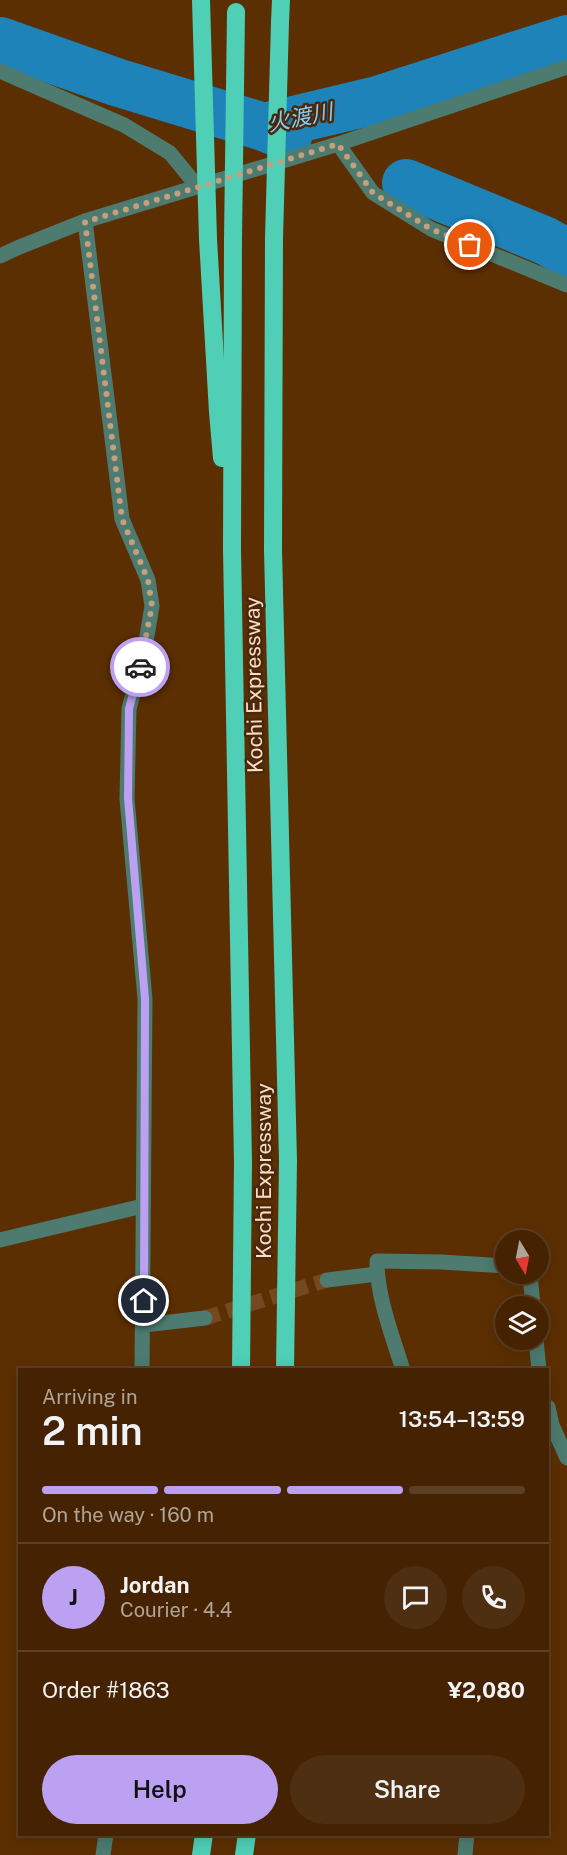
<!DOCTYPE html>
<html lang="en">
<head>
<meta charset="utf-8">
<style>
	:root { --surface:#452302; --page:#4f2f11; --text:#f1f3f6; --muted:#b0a499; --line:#5d4024; --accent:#bca0f2 }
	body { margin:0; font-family:"Public Sans","Noto Sans JP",sans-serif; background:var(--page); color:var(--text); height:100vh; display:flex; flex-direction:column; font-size:22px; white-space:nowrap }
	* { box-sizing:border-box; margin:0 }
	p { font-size:20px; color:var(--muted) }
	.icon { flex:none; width:33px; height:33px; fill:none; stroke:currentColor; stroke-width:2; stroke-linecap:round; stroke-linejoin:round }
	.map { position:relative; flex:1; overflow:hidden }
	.panel { position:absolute; left:18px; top:1368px; width:531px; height:468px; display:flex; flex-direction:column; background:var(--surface); border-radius:0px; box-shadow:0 3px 15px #0003,0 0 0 2px var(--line) }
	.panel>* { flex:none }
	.needle { width:39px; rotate:170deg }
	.buttons { position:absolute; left:495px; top:1230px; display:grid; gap:12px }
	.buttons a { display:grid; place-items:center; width:54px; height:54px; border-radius:50%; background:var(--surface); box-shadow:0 3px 15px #0003,0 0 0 2px var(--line); font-size:30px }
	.pin { position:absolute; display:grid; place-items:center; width:51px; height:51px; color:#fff; margin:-26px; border:3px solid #fff; border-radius:50%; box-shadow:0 2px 6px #0007 }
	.courier { position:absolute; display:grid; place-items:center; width:60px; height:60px; margin:-30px; border:4px solid #bca0f2; border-radius:50%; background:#fff; color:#222; box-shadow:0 2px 8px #0007 }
	.overview em { font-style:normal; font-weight:600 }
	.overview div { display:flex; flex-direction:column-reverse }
	.overview { display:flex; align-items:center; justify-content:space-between; height:102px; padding:0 24px }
	h1 { font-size:39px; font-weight:600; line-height:45px }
	.bar { display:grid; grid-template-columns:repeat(4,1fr); gap:9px 6px; align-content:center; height:72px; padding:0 24px }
	.bar i { height:8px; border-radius:4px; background:var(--line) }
	.bar .selected { background:var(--accent) }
	.bar p { grid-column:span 4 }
	.line { display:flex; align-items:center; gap:15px; padding:0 24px; border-top:2px solid var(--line) }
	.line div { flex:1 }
	.round { display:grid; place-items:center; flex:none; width:63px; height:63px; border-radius:32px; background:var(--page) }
	.button { display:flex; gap:12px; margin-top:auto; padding:12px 24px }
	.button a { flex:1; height:69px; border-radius:36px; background:var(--accent); color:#111; font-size:24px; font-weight:600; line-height:69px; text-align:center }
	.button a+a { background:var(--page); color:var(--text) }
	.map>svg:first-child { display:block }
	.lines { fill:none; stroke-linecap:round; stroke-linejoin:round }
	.river { stroke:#1d83b8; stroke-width:48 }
	.minor-tunnel { stroke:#74491f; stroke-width:15; stroke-dasharray:15 8; stroke-linecap:butt }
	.minor { stroke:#4d7b70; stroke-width:15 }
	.highway { stroke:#4ecfb6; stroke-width:18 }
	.highway-bridge { stroke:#4ecfb6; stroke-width:18 }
	.done { stroke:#c59f7e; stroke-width:6; stroke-dasharray:0 10.8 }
	.route { stroke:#bca0f2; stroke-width:8 }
	.labels { text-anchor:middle; stroke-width:5; stroke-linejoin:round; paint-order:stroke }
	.street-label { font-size:21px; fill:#fedbc1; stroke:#49290d }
	.water-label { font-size:22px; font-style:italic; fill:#89caf4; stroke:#49290d }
</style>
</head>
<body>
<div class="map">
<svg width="567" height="1855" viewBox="0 0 567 1855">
	<rect width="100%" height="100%" fill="#5c2f02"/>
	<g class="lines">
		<!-- river -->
		<g class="river">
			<path d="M0 41 116 82 264 127 288 137"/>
			<path d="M264 127 377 100 567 39"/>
			<path d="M406 183 546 241 567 253"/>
		</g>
		<!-- minor-tunnel -->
		<path class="minor-tunnel" d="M205 1318 327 1280"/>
		<!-- minor -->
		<g class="minor">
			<path d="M0 71 124 125 170 153 197 186"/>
			<path d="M338 144 373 193 431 229 567 285"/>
			<path d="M85 221 122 519 148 580 152 606 145 648 129 709 127 799 145 999 142 1370"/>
			<path d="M0 256 17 248 85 221 338 144 567 67"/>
			<path d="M0 1240 143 1206"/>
			<path d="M530 1274 533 1306"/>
			<path d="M327 1280 377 1274"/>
			<path d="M144 1325 205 1318"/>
			<path d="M536 1340 539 1370"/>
			<path d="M403 1370C392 1335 377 1297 377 1261L441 1262 506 1266"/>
			<path d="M548 1407 552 1425 567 1458"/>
			<path d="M103 1855 106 1834"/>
			<path d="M465 1855 467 1834"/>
		</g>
		<!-- highway -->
		<g class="highway">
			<path d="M280 22 281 0"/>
			<path d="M274 238 273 550 288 1161 285 1370"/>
			<path d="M208 239 218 412 222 458"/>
			<path d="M233 239 232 549 243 1162 241 1370"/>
			<path d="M201 1855 204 1834"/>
			<path d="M244 1855 247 1834"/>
		</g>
		<!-- highway-bridge -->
		<g class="highway-bridge">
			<path d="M201 0 208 239"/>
			<path d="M274 238 280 22"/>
			<path d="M233 239 236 12"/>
		</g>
	</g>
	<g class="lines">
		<!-- done -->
		<path class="done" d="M140 667 152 606 148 580 122 519 85 222 338 144 373 193 431 229 470 245"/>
		<!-- route -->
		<path class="route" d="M140 667 129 709 128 798 145 999 144 1301"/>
	</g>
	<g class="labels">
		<!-- street labels -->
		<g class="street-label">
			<text transform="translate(254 685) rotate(-91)" y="7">Kochi Expressway</text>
			<text transform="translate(264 1171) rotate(-90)" y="7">Kochi Expressway</text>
		</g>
		<!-- water labels -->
		<g class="water-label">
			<text transform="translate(300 117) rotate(-11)" y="8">火渡川</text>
		</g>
	</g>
</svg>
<div class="buttons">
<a><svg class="needle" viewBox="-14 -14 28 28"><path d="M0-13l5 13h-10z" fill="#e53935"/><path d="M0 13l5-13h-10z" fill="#b0a499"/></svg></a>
<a><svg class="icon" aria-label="layers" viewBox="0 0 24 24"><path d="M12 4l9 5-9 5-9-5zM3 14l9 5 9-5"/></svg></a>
</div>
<div class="pin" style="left:470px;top:245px;background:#ea580c"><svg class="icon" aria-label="bag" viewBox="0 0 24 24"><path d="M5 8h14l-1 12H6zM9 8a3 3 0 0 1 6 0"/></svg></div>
<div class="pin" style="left:144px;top:1301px;background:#1f2937"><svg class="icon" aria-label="home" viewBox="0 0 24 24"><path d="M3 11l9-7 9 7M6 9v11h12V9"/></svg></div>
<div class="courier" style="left:140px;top:667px"><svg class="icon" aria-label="car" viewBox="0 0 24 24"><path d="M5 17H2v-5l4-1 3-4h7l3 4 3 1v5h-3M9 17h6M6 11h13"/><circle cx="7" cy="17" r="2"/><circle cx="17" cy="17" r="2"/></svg></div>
<section class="panel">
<div class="overview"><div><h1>2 min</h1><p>Arriving in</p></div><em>13:54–13:59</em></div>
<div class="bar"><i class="selected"></i><i class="selected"></i><i class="selected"></i><i></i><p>On the way · 160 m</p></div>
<div class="line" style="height:108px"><b class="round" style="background:var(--accent);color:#111">J</b><div><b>Jordan</b><p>Courier · 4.4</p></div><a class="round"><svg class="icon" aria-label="chat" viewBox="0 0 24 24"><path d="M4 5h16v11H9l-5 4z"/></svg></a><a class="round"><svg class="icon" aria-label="phone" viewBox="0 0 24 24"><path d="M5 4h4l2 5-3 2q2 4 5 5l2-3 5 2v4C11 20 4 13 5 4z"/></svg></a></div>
<div class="line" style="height:78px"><div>Order #1863</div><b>¥2,080</b></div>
<div class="button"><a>Help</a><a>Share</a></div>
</section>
</div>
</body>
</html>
